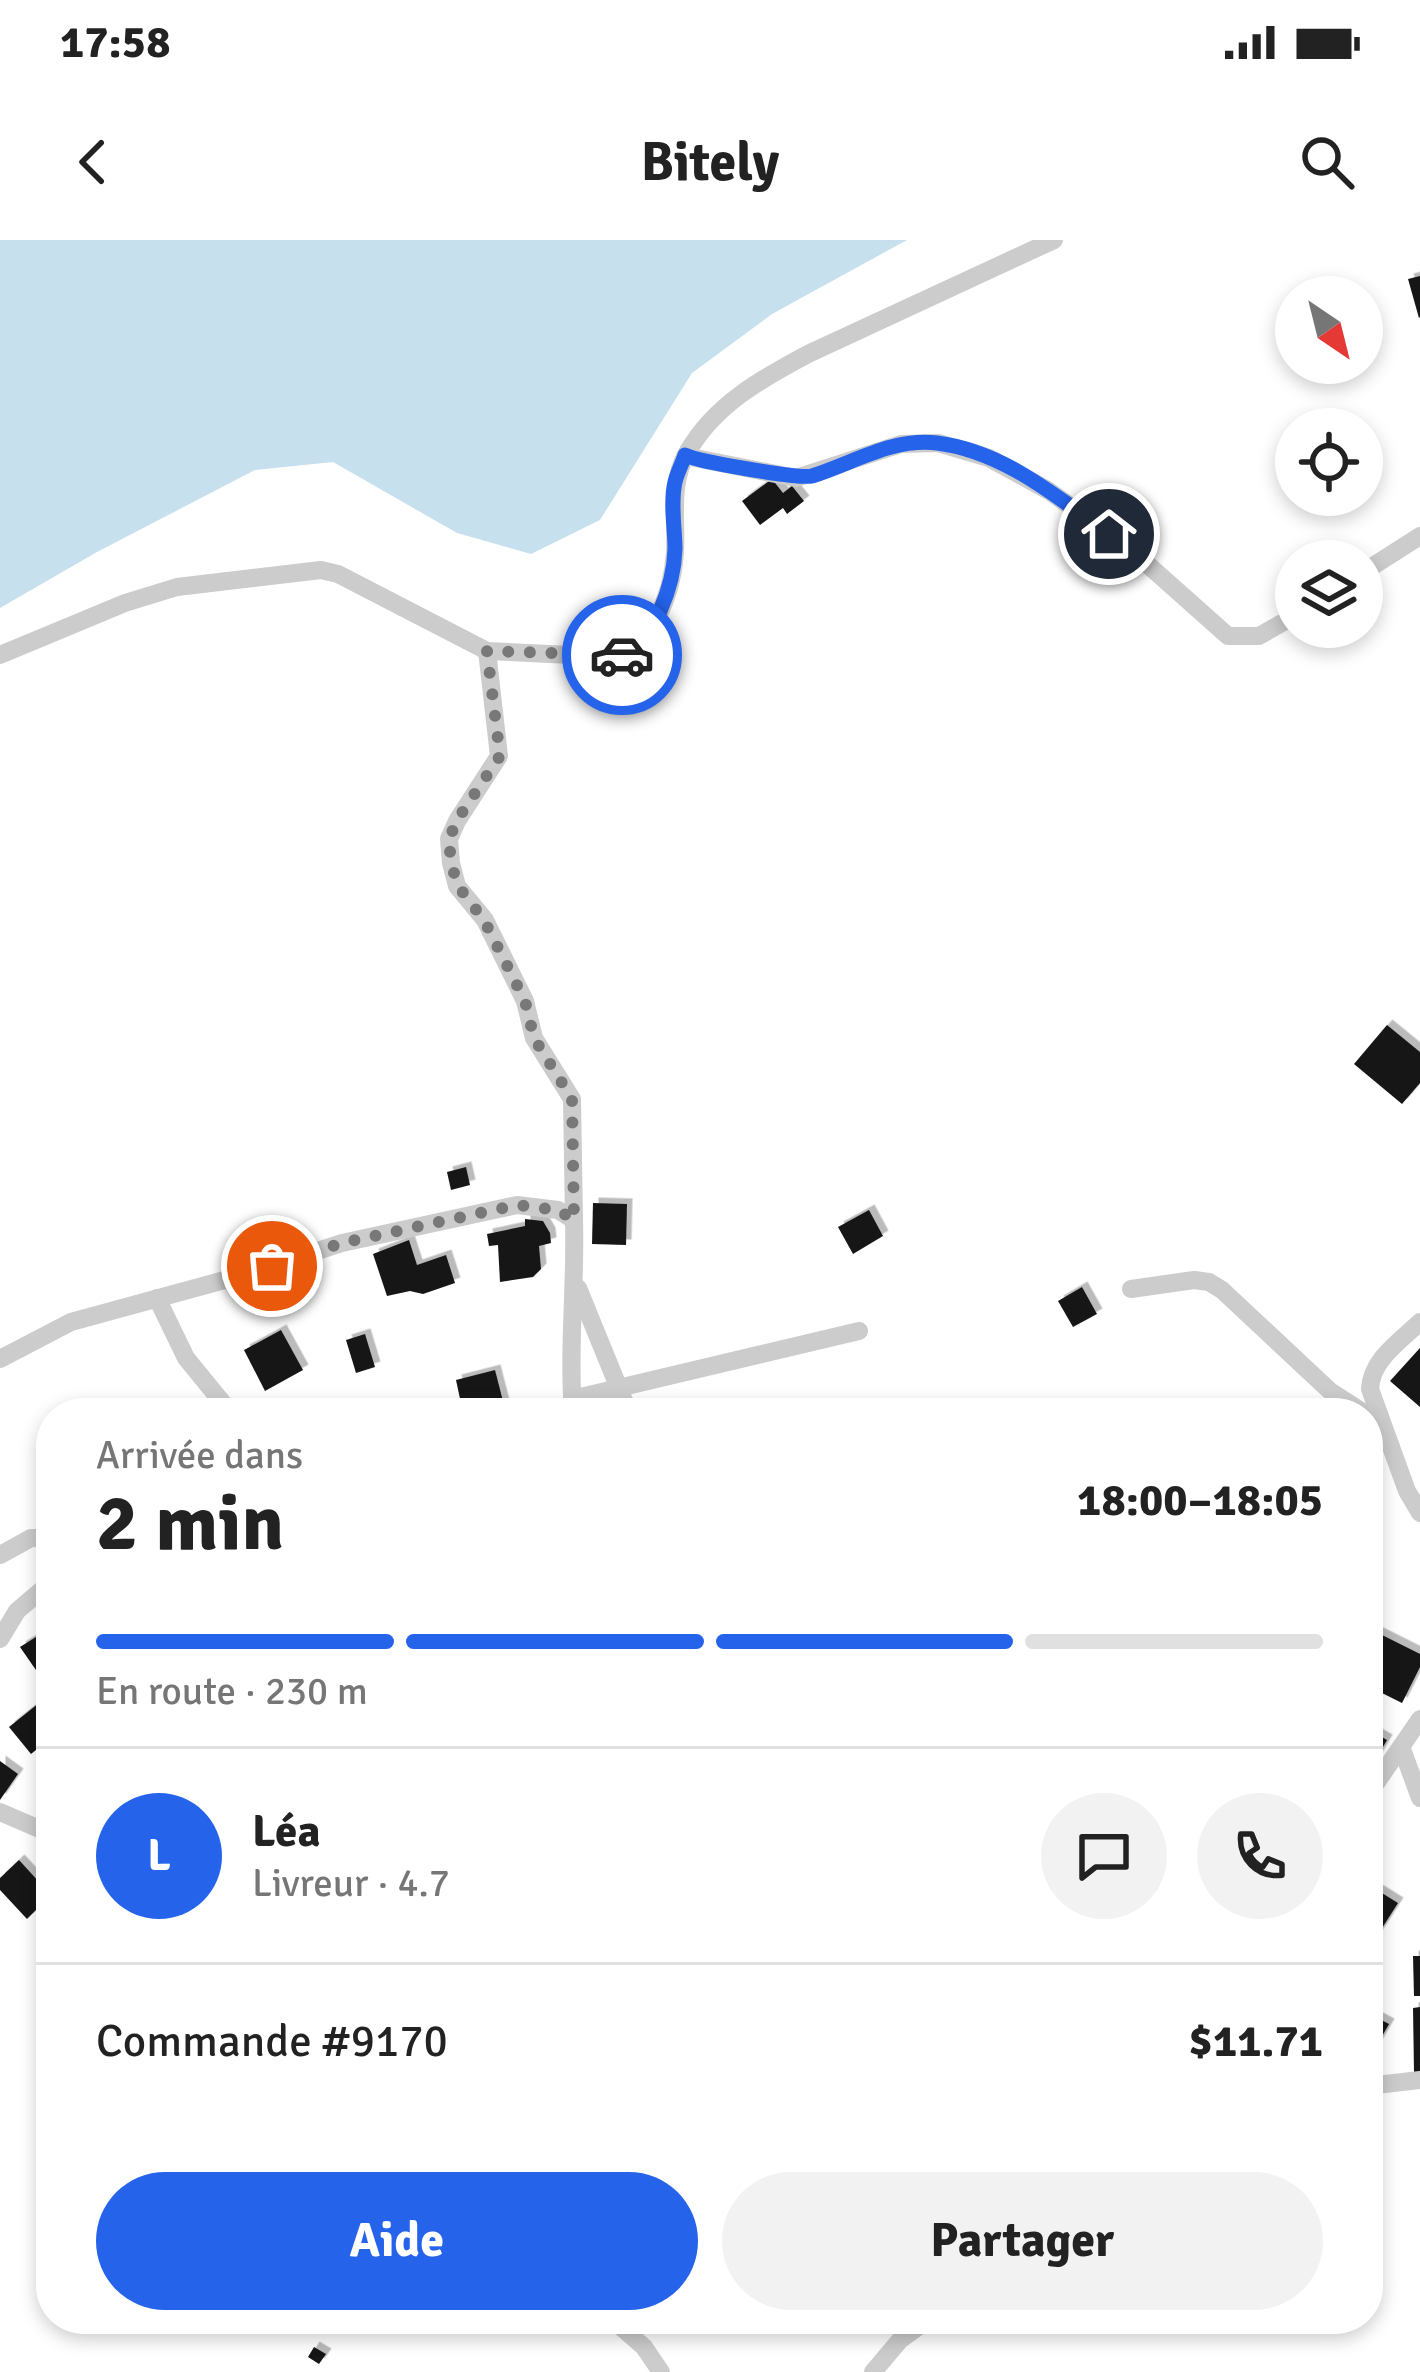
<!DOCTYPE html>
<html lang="fr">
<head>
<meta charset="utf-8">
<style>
	:root { --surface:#fff; --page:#f2f2f2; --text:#222; --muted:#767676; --line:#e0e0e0; --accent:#2563eb }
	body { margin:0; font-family:Signika,sans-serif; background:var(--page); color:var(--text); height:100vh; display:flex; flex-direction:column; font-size:45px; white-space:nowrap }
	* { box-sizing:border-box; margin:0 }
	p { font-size:39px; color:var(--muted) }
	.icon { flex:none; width:66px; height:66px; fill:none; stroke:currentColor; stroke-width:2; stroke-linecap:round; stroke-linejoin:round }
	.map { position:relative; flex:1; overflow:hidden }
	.sheet { position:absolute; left:36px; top:1158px; width:1347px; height:936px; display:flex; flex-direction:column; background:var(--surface); border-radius:48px; box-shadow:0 6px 18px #0003 }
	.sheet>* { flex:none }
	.needle { width:78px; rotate:145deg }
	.buttons { position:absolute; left:1275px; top:36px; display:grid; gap:24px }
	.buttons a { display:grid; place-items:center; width:108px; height:108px; border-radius:50%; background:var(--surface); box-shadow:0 6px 18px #0003; font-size:60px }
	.pin { position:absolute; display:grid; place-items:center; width:102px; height:102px; color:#fff; margin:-51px; border:6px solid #fff; border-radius:50%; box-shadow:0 3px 12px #0007 }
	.courier { position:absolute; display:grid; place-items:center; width:120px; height:120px; margin:-60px; border:9px solid #2563eb; border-radius:50%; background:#fff; color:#222; box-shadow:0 3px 15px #0007 }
	.summary em { font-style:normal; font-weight:700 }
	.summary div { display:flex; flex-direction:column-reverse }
	.summary { display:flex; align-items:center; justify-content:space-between; height:204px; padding:0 60px }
	h1 { font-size:78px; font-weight:700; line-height:90px }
	.bar { display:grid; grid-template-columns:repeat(4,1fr); gap:18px 12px; align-content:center; height:144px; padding:0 60px }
	.bar i { height:15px; border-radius:9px; background:var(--line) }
	.bar .on { background:var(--accent) }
	.bar p { grid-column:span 4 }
	.line { display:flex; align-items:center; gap:30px; padding:0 60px; border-top:3px solid var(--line) }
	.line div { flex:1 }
	.round { display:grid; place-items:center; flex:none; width:126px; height:126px; border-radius:63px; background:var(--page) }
	.action { display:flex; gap:24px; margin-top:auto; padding:24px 60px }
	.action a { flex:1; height:138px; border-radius:72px; background:var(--accent); color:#fff; font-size:48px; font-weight:700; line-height:138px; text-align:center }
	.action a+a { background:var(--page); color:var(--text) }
	.status { display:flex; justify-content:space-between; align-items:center; height:84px; padding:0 60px; background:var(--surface); direction:ltr }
	.status svg { height:33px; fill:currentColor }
	header { display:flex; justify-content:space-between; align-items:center; height:156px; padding:0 60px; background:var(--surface); font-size:54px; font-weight:700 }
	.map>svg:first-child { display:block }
	.water { fill:#c7e0ed }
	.building { fill:#161616; filter:url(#shadow) }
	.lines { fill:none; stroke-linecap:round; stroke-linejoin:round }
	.minor { stroke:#ccc; stroke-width:18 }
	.done { stroke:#787878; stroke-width:12; stroke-dasharray:0 21.6 }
	.route { stroke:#2563eb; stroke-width:15 }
</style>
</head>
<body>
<div class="status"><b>17:58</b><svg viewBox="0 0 49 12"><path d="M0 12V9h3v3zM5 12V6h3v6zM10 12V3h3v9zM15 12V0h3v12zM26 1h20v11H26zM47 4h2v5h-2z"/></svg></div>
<header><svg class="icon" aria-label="back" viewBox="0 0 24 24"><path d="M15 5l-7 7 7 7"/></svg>Bitely<svg class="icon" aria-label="search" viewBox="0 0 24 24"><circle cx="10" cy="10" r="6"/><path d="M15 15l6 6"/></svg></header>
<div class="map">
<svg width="1420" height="2132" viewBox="0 0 1420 2132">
	<defs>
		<filter id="shadow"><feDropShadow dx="5.5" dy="-5.5" stdDeviation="0" flood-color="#0004"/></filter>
	</defs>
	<rect width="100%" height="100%" fill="#fff"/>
	<!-- water -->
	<path class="water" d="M0 0H907L772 74 692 133 600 280 531 314 457 293 333 222 255 230 97 312 0 368Z"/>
	<!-- building -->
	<g class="building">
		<path d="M1420 36V77L1419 78 1408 39Z"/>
		<path d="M772 239 783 253 792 246 804 261 787 274 783 268 760 285 742 261Z"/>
		<path d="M1387 785 1420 812V843L1402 864 1354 824Z"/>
		<path d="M466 927 470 945 451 950 447 932Z"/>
		<path d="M593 963 627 964 626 1005 592 1004Z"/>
		<path d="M869 970 883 996 853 1014 838 987Z"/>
		<path d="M525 979 543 981 550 993 551 1003 539 1006 541 1029 533 1037 500 1042 498 1005 489 1006 487 994 525 986Z"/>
		<path d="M409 1000 417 1025 446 1015 455 1043 423 1054 410 1051 387 1056 373 1014Z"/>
		<path d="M1082 1047 1097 1074 1073 1087 1058 1061Z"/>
		<path d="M281 1090 303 1130 265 1151 244 1110Z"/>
		<path d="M365 1094 375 1127 356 1133 346 1100Z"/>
		<path d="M1420 1108V1167L1390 1141Z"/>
		<path d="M495 1130 505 1169 463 1173 456 1140Z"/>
		<path d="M1368 1388 1420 1414V1427L1402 1463 1368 1446 1378 1421 1368 1416Z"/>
		<path d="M36 1397 51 1419V1424L38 1433 20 1407Z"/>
		<path d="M44 1459 51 1467V1498L31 1514 9 1487Z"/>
		<path d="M1368 1489 1387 1500 1368 1533Z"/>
		<path d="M0 1521 18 1534 0 1560Z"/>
		<path d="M19 1620 51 1655 27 1679 0 1650V1638Z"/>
		<path d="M1368 1650 1375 1654 1377 1650 1398 1663 1377 1696 1368 1691Z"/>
		<path d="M1413 1716H1420V1756H1414Z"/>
		<path d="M1420 1767V1832H1414L1413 1768Z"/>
		<path d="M1368 1773 1389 1784 1368 1821Z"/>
		<path d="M314 2107 326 2114 319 2124 308 2117Z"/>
	</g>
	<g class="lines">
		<!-- minor -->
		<g class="minor">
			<path d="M685 216 796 238 901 204 938 203 989 218 1049 251 1129 308 1228 396H1259L1296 375"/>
			<path d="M1362 333 1420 296"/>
			<path d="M487 411 499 516 457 581 449 599 451 623 457 646 485 680 525 761 534 798 572 859 574 980"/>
			<path d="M0 415 125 363 177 347 321 330 338 334 487 411 612 417C654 405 672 353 675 313 677 278 669 245 687 213 714 165 761 139 808 114L1054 0"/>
			<path d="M578 1048 629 1173"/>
			<path d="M1131 1049 1194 1040 1209 1042 1222 1050 1330 1151 1364 1173"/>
			<path d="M157 1058 186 1118 231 1173"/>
			<path d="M1420 1082C1400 1101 1371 1120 1370 1149L1407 1251 1420 1273"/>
			<path d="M0 1119 71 1082 250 1033 342 1003 517 965 558 970 574 980C576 1045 568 1108 573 1173"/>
			<path d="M572 1159 859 1091"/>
			<path d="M0 1315 31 1298H51"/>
			<path d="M0 1399 17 1371 51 1342"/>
			<path d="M1402 1509 1420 1558"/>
			<path d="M1368 1555 1420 1479"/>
			<path d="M0 1572 51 1594"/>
			<path d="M1368 1846 1420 1840"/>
			<path d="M612 2079 644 2107 661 2132"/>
			<path d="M873 2132 900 2100 929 2079"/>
		</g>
	</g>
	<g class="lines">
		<!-- done -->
		<path class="done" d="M272 1026 342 1003 517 965 558 970 574 980 572 859 534 798 525 761 484 680 458 646 451 623 449 599 457 580 500 516 487 411 622 415"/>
		<!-- route -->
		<path class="route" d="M622 415C655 402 674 343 675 309 675 288 670 264 675 242 677 233 682 224 685 215 699 222 800 239 812 236 854 223 891 198 937 203 1003 211 1057 257 1109 294"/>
	</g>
</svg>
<div class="buttons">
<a><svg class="needle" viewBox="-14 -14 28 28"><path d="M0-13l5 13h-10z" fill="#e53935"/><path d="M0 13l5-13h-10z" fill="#767676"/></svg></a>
<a><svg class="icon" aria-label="locate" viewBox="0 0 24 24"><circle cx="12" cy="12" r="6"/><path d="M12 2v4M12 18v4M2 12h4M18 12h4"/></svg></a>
<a><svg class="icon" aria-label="layers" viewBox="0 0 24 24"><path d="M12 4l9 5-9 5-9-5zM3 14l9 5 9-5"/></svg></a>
</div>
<div class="pin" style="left:272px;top:1026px;background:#ea580c"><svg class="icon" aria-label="bag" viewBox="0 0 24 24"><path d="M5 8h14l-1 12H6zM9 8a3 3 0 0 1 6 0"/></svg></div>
<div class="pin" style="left:1109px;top:294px;background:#1f2937"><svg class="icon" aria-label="home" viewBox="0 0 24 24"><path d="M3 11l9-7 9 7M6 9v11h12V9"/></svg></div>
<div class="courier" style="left:622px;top:415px"><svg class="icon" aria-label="car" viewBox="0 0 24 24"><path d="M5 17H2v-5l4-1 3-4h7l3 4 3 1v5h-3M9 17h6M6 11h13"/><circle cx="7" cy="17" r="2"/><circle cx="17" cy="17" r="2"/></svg></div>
<section class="sheet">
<div class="summary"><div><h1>2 min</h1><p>Arrivée dans</p></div><em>18:00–18:05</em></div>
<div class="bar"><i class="on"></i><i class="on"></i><i class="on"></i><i></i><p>En route · 230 m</p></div>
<div class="line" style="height:216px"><b class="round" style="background:var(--accent);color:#fff">L</b><div><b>Léa</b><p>Livreur · 4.7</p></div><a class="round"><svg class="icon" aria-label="chat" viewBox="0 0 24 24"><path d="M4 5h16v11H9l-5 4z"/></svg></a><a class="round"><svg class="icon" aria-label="phone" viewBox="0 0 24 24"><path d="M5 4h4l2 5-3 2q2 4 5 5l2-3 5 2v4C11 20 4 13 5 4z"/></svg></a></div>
<div class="line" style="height:156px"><div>Commande #9170</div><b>$11.71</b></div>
<div class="action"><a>Aide</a><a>Partager</a></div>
</section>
</div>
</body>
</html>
